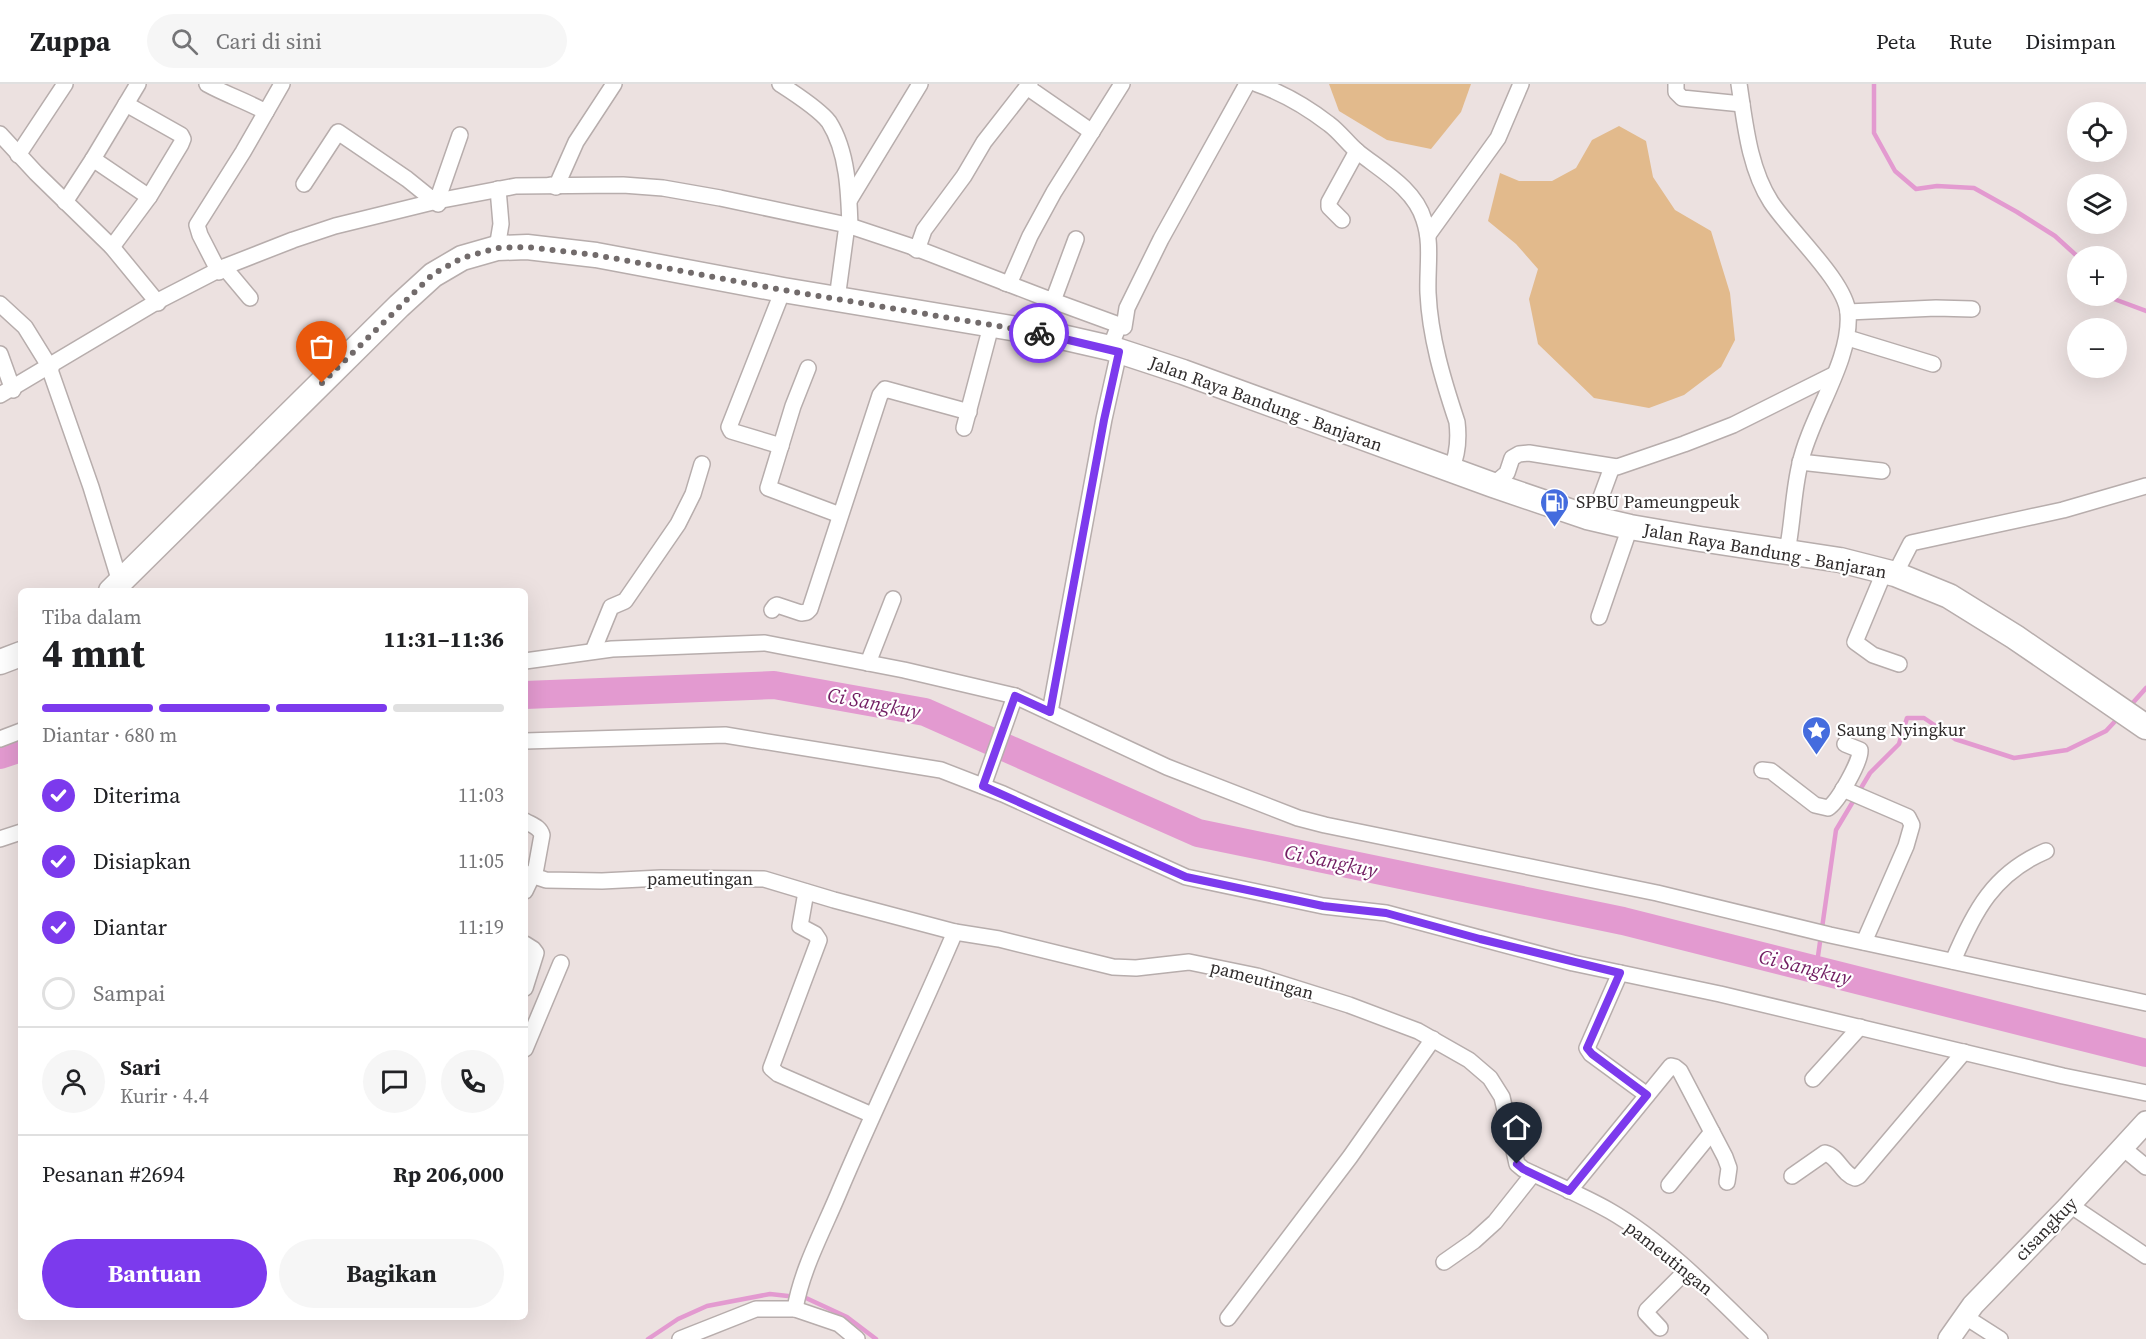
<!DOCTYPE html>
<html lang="id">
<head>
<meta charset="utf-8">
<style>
	:root { --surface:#fff; --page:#f6f6f6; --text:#202124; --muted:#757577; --line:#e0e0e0; --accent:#7c3aed }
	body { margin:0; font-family:"Source Serif 4",serif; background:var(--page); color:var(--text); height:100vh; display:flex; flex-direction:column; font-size:22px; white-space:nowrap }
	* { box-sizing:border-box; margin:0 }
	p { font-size:20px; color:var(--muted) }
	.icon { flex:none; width:33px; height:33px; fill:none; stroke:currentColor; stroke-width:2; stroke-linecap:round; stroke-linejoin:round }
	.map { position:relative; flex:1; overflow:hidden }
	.sheet { position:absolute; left:18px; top:504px; width:510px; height:732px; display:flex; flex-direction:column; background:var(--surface); border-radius:9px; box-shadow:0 6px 24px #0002 }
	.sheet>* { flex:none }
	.buttons { position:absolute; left:2067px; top:18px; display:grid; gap:12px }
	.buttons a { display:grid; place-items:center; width:60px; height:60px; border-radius:50%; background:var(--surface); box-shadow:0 6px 24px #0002; font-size:30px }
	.pin { position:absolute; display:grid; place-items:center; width:51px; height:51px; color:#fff; margin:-62px -26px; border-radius:50% 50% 50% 0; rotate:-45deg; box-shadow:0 0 6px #0007 }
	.pin .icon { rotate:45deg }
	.courier { position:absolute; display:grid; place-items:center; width:60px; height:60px; margin:-30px; border:4px solid #7c3aed; border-radius:50%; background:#fff; color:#222; box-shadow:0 2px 8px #0007 }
	.overview em { font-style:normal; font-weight:700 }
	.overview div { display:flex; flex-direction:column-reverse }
	.overview { display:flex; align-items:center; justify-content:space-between; height:102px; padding:0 24px }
	h1 { font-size:39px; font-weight:700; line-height:45px }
	.bar { display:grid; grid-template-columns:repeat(4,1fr); gap:9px 6px; align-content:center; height:72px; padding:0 24px }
	.bar i { height:8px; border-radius:4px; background:var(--line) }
	.bar .active { background:var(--accent) }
	.bar p { grid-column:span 4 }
	.line { display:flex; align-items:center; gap:15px; padding:0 24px; border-top:2px solid var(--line) }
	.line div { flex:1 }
	.round { display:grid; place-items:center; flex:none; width:63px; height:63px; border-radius:32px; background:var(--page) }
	ol { padding:0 24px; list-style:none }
	li { display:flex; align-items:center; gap:18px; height:66px }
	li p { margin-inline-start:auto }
	li .icon { padding:6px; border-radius:50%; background:var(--accent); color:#fff; stroke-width:4 }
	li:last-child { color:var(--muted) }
	li i { width:33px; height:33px; border:3px solid var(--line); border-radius:50% }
	.action { display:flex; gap:12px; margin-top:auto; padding:12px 24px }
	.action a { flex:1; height:69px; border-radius:36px; background:var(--accent); color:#fff; font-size:24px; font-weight:700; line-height:69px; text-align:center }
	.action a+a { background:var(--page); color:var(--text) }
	header { display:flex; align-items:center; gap:36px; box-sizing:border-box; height:84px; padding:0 30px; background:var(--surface); border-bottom:2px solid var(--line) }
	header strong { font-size:28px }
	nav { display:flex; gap:33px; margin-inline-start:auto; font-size:21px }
	.search { width:420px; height:54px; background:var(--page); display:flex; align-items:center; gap:15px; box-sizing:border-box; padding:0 21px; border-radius:33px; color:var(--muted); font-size:22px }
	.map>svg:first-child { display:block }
	.green { fill:#e2ba8c }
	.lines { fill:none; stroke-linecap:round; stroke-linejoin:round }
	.stream { stroke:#e39ad0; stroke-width:4.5 }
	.river { stroke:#e39ad0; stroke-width:28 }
	.street-casing { stroke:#b7adac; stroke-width:18 }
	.secondary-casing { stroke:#b7adac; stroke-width:24 }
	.primary-casing { stroke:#b7adac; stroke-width:27 }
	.street { stroke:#fff; stroke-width:15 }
	.secondary { stroke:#fff; stroke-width:21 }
	.primary { stroke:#fff; stroke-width:24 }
	.done { stroke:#726b6b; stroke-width:6; stroke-dasharray:0 10.8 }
	.route { stroke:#7c3aed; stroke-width:8 }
	.labels { text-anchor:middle; stroke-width:4.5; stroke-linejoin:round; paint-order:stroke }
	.street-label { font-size:18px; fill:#302c2c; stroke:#fff }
	.poi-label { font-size:18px; fill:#302c2c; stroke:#fff; text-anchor:start }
	.water-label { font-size:20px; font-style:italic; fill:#711d62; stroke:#fff }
</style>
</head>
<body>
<header>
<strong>Zuppa</strong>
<div class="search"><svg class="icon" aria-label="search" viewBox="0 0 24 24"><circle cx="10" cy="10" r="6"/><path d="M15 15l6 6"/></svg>Cari di sini</div>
<nav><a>Peta</a><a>Rute</a><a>Disimpan</a></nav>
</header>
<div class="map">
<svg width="2146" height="1255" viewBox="0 0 2146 1255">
	<rect width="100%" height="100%" fill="#ece1e0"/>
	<!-- green -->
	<g class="green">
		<path d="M1329 0H1471L1461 28 1431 65 1387 56 1339 27Z"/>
		<path d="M1619 42 1646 57 1653 93 1675 126 1711 147 1730 209 1735 256 1721 283 1684 311 1649 324 1594 314 1538 260 1529 215 1538 185 1516 160 1488 137 1500 89 1519 97H1552L1576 84 1592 56Z"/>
	</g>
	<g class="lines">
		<!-- stream -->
		<g class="stream">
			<path d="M1874 0V49L1895 87 1916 105 1937 102 1974 104 2017 128 2055 152 2078 173"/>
			<path d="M2112 212 2114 215 2146 227"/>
			<path d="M2130 622 2146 604"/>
			<path d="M1816 886 1836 746 1870 689 1899 660 1907 634H1924L1955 655 2014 674 2067 666 2106 647 2120 632"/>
			<path d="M648 1255 678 1235 707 1222 770 1210 806 1214 847 1233 876 1255"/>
		</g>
		<!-- river -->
		<g class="river">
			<path d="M525 611 774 601 925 628 1198 749 1623 837 2146 969"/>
			<path d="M0 671 21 664"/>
		</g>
		<defs>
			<g id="street">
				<path d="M207 0C227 11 246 17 266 28"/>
				<path d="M780 0C794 9 819 25 829 38 848 68 849 110 850 144L847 141 837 215"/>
				<path d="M1030 0 1027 3 1092 48"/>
				<path d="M1257 0C1283 9 1307 23 1329 40 1340 48 1348 60 1358 68 1382 87 1415 105 1424 136 1432 159 1427 184 1428 209 1430 253 1443 296 1457 338 1459 355 1458 370 1451 386"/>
				<path d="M1676 0V8L1682 14 1742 20"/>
				<path d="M1739 0C1745 39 1749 84 1771 118 1790 147 1846 198 1848 229 1852 276 1810 333 1800 380 1794 404 1793 431 1789 456L1784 467"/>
				<path d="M0 50 36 89 112 163 158 219V217"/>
				<path d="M18 71 65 0"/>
				<path d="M93 75 138 0"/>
				<path d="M304 100 338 48 407 95 438 120 437 117 460 51"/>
				<path d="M551 101 556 103 576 58 614 0"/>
				<path d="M850 115 920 0"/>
				<path d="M65 118 93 75 149 113"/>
				<path d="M1342 136 1329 123V118L1357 67"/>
				<path d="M1428 151 1498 54 1521 0"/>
				<path d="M112 163 149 113 181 60 183 55 181 51 126 20"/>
				<path d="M913 163 917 166 924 146 964 92 984 58 1027 3"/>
				<path d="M497 164 501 140 498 105"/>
				<path d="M224 183 250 214"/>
				<path d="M217 187 219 188 200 151 197 141 243 68 282 0"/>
				<path d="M1005 199 1009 200 1030 152 1054 108 1122 0"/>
				<path d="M1048 215 1119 241"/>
				<path d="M0 220 25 243 51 285 49 283 91 403 120 498"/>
				<path d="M1848 228 1936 224 1972 225"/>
				<path d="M1848 254 1933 280"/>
				<path d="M1110 264 1119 241 1124 243 1127 224 1161 155 1247 0"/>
				<path d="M0 270 13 306 11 304"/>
				<path d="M808 284 793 322 768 404 840 431"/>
				<path d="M0 311 158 217 224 183 293 156 335 142 437 117 516 102 623 101 663 104 720 114 847 141 913 163 1053 217 1076 155"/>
				<path d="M964 344 991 242"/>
				<path d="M781 362 731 347 729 343 783 206"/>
				<path d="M1800 378 1882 387"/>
				<path d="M1493 401 1507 389 1512 374 1519 370 1529 369 1617 383 1684 360 1733 341 1833 291"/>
				<path d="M1587 433 1598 421 1612 383"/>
				<path d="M1885 486 1855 558 1873 571 1899 580"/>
				<path d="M1895 490 1911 459 2063 426 2146 402"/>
				<path d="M772 526 775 522 777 521 801 529 807 528 810 525 880 311 885 305 969 328"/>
				<path d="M1599 533 1630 443"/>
				<path d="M593 567 611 523 625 517 678 440 693 410 702 380"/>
				<path d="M525 577 612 565 765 559 904 586 1015 612 1167 683 1298 734 1325 741 1657 809 1830 851 2146 919"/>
				<path d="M868 579 893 515"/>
				<path d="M1050 628 1104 335 1119 268"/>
				<path d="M0 655 21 647"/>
				<path d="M525 657 725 651 941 686 1003 710 1186 793 1323 822 1386 829 1573 879 1720 910 2063 992 2146 1009"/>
				<path d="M1762 686 1771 687 1815 721 1828 724C1838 718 1861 677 1860 666L1845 660"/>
				<path d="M983 702 1015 612"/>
				<path d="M1843 705 1908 733 1912 741 1906 762 1864 858"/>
				<path d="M525 737C532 741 540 743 542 751L536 784 525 807"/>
				<path d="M0 755 21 748"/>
				<path d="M525 789 546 796 602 797 661 794 764 795 834 816 955 848 999 855 1113 883 1136 884 1189 878 1257 892 1349 921 1418 947 1469 976 1490 994 1502 1013 1517 1080 1523 1085C1552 1099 1582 1111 1610 1127 1664 1158 1716 1212 1760 1255"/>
				<path d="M806 808 800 842 815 850 819 856 771 984 778 990 872 1031"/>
				<path d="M525 860 533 865 536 869 525 904"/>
				<path d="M1953 877C1974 827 1994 789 2046 767"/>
				<path d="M1620 889 1587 964 1591 970 1647 1011"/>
				<path d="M525 965 561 879"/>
				<path d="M1813 995 1860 943"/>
				<path d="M2123 1064 2146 1083"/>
				<path d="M1792 1092 1825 1069C1838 1072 1842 1090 1855 1094L1859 1092 1964 968"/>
				<path d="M1669 1101 1712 1048"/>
				<path d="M1569 1107 1671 982 1675 983 1680 987 1725 1073 1729 1084 1727 1098"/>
				<path d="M2070 1121 2146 1172"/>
				<path d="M1444 1178 1474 1157 1495 1138 1533 1090"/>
				<path d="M795 1225C802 1184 824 1145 840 1106 877 1019 918 935 955 848"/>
				<path d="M1964 1232 2000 1255"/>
				<path d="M1228 1234 1350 1073 1433 955"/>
				<path d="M1660 1244 1646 1229 1647 1226 1687 1186"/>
				<path d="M680 1255 756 1225H795L839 1240 857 1255"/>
			</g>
			<path id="secondary" d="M1949 1255 1973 1221 2067 1124 2146 1038"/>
			<g id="primary">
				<path d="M111 507 399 222 433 191 462 174 497 164 527 163 596 171 783 206 1053 251 1110 264 1183 288 1493 401 1587 433 1630 443 1700 455 1840 476 1895 490 1949 512 2015 553 2146 643"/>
				<path d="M0 578 21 570"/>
			</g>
		</defs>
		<!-- street casing -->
		<use href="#street" class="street-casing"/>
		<!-- secondary casing -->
		<use href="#secondary" class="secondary-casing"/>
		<!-- primary casing -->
		<use href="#primary" class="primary-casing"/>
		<!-- street -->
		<use href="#street" class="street"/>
		<!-- secondary -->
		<use href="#secondary" class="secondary"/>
		<!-- primary -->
		<use href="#primary" class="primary"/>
	</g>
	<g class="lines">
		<!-- done -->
		<path class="done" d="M322 299 433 190 462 174 497 164 527 163 596 171 783 206 1039 249"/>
		<!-- route -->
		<path class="route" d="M1039 249 1119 268 1104 336 1050 628 1015 612 983 702 1186 793 1323 822 1386 829 1480 855 1620 889 1587 964 1592 970 1647 1011 1569 1107 1523 1085 1517 1080"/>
	</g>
	<!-- icons -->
	<defs>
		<symbol id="fuel-pin" viewBox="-11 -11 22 30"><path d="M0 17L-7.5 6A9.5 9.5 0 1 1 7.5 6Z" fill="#446cde" stroke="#fff"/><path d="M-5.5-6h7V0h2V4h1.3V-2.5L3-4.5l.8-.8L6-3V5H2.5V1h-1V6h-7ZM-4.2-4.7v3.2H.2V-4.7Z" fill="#fff"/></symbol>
		<symbol id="sight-pin" viewBox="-11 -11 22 30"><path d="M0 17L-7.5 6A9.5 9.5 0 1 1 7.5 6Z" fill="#446cde" stroke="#fff"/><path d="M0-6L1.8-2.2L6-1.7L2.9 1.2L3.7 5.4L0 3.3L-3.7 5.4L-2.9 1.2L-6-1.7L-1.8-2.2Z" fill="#fff"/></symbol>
	</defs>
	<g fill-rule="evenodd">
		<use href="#fuel-pin" x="1538" y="402" width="33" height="45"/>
		<use href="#sight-pin" x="1800" y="630" width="33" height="45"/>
	</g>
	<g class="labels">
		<!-- street labels -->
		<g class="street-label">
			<text transform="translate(1266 320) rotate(20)" y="6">Jalan Raya Bandung - Banjaran</text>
			<text transform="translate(1765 467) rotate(10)" y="6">Jalan Raya Bandung - Banjaran</text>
			<text x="700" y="801">pameutingan</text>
			<text transform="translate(1262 896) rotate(15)" y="6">pameutingan</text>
			<text transform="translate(2046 1145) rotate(-46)" y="6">cisangkuy</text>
			<text transform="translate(1669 1174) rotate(39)" y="6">pameutingan</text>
		</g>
		<!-- poi labels -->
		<g class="poi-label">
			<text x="1576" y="424">SPBU Pameungpeuk</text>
			<text x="1837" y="652">Saung Nyingkur</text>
		</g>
		<!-- water labels -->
		<g class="water-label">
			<text transform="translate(874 619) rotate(11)" y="7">Ci Sangkuy</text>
			<text transform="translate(1331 777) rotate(12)" y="7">Ci Sangkuy</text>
			<text transform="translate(1805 883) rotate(14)" y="7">Ci Sangkuy</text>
		</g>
	</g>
</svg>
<div class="buttons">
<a><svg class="icon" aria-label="locate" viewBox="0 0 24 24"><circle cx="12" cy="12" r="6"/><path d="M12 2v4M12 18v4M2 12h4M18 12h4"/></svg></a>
<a><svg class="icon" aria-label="layers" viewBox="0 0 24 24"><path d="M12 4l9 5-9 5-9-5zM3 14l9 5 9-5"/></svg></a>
<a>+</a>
<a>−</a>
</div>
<div class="pin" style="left:322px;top:299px;background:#ea580c"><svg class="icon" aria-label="bag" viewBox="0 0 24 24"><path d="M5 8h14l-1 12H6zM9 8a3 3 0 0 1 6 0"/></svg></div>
<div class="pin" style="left:1517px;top:1080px;background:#1f2937"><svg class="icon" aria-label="home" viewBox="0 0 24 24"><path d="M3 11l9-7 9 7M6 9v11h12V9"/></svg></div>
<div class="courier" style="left:1039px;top:249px"><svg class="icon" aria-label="bike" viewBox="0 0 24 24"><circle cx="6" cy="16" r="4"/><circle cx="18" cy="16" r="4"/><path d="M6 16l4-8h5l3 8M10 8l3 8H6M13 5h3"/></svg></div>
<section class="sheet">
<div class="overview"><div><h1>4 mnt</h1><p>Tiba dalam</p></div><em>11:31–11:36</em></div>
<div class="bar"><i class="active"></i><i class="active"></i><i class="active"></i><i></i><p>Diantar · 680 m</p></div>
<ol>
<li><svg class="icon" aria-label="check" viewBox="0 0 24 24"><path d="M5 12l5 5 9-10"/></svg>Diterima<p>11:03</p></li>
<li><svg class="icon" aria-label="check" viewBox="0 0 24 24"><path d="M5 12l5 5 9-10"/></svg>Disiapkan<p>11:05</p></li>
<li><svg class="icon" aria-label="check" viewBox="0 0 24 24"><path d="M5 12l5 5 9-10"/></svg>Diantar<p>11:19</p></li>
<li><i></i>Sampai</li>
</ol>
<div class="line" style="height:108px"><a class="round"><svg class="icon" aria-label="person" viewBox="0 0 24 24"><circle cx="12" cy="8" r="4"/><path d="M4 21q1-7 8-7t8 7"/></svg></a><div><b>Sari</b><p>Kurir · 4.4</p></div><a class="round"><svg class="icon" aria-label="chat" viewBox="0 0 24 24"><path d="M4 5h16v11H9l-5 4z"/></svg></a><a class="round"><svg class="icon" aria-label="phone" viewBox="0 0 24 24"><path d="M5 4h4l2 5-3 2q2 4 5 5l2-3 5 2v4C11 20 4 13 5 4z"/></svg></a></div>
<div class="line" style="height:78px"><div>Pesanan #2694</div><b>Rp 206,000</b></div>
<div class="action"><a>Bantuan</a><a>Bagikan</a></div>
</section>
</div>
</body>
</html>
